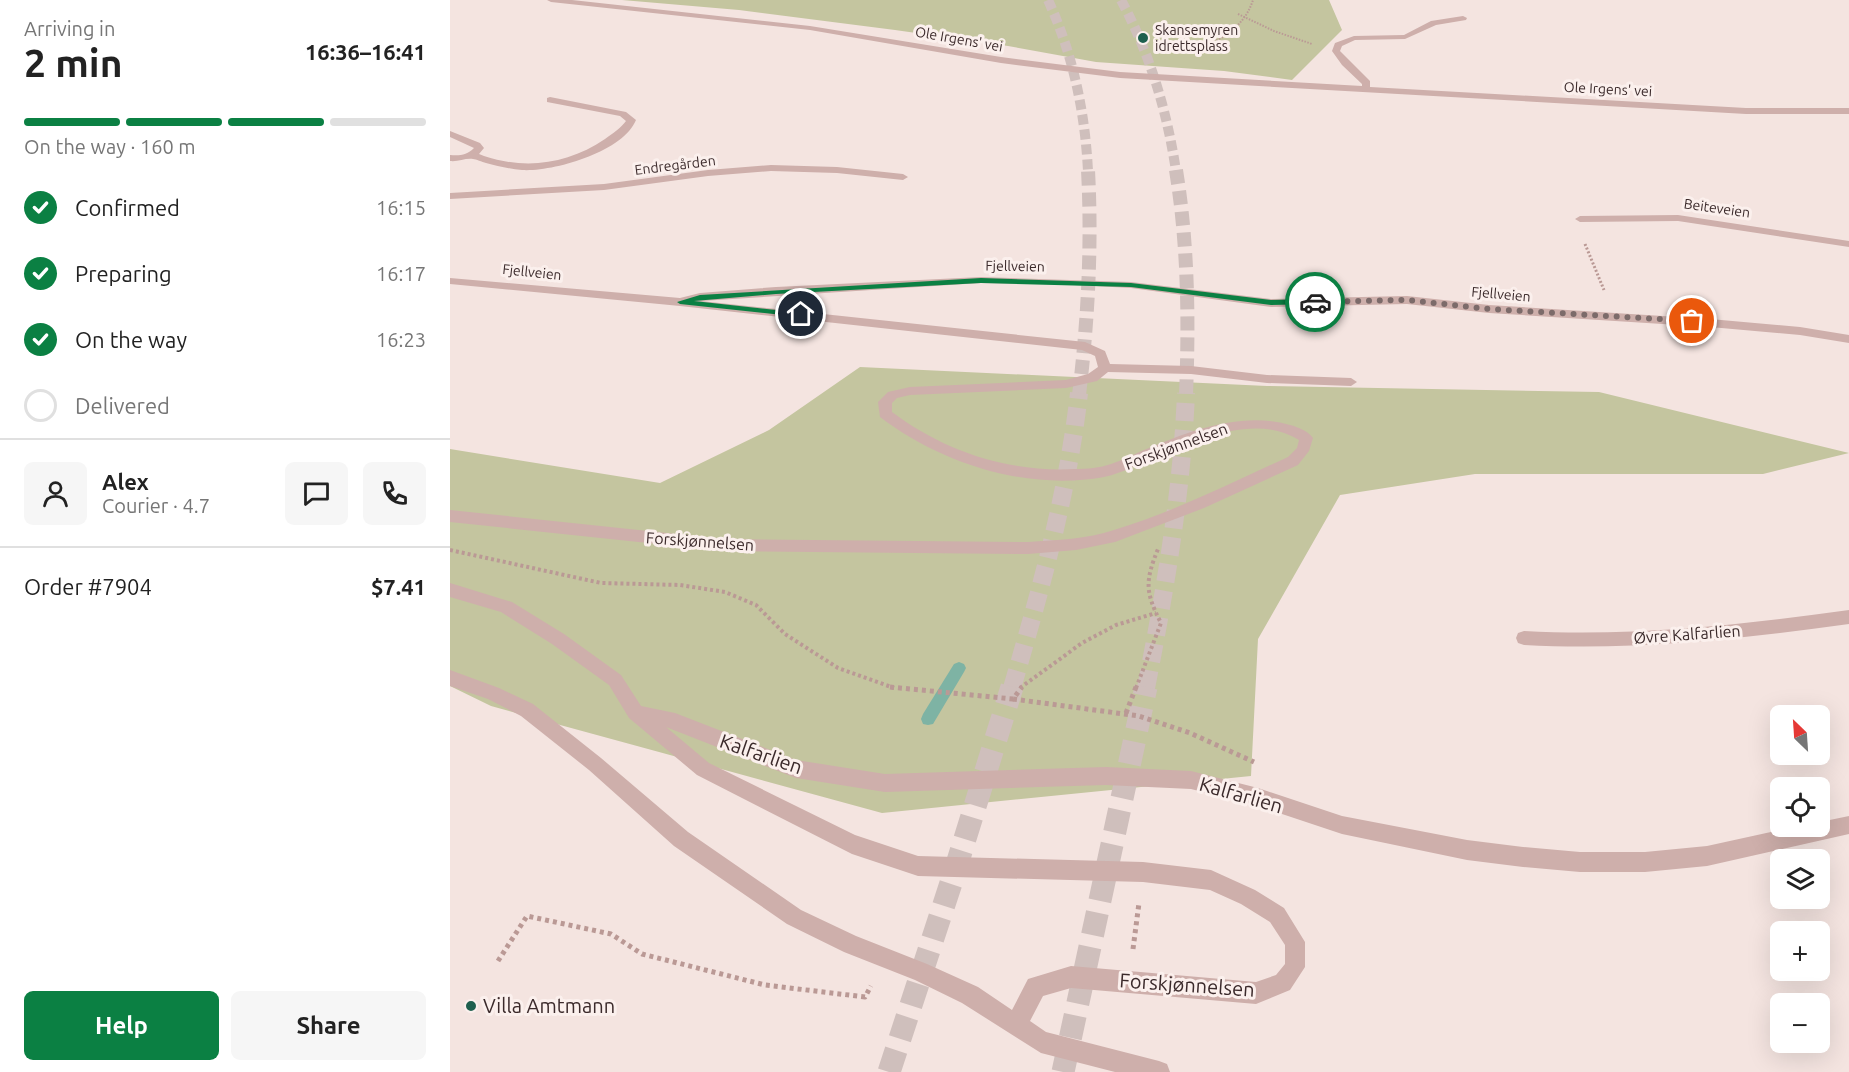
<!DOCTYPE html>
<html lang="en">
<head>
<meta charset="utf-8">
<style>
	:root { --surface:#fff; --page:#f6f6f6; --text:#222; --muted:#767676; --line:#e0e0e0; --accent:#0b8043 }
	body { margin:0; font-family:Ubuntu,sans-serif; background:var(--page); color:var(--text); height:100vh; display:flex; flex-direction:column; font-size:22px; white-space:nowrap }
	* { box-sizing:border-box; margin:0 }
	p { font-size:20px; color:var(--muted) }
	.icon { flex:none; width:33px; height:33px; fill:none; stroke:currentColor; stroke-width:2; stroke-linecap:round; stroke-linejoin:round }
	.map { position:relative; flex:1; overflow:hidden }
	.side { display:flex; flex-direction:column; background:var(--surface); width:450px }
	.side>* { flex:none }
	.needle { width:39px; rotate:335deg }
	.controls { position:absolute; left:1320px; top:705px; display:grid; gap:12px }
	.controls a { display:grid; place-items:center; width:60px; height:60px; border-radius:9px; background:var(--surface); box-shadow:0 6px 24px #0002; font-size:30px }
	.pin { position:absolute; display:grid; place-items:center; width:51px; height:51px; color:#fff; margin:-26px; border:3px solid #fff; border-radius:50%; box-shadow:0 2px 6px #0007 }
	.courier { position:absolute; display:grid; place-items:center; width:60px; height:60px; margin:-30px; border:4px solid #0b8043; border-radius:50%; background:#fff; color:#222; box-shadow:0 2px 8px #0007 }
	.head em { font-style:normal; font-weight:700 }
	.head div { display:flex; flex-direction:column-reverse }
	.head { display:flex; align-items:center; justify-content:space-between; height:102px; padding:0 24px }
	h1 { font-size:39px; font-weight:700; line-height:45px }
	.bar { display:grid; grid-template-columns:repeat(4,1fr); gap:9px 6px; align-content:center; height:72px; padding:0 24px }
	.bar i { height:8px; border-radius:4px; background:var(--line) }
	.bar .active { background:var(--accent) }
	.bar p { grid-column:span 4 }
	.line { display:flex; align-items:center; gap:15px; padding:0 24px; border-top:2px solid var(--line) }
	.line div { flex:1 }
	.round { display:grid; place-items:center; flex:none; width:63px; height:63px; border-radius:9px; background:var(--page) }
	ol { padding:0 24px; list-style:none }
	li { display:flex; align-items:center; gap:18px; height:66px }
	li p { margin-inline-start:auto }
	li .icon { padding:6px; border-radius:50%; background:var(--accent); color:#fff; stroke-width:4 }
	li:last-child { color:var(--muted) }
	li i { width:33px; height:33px; border:3px solid var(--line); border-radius:50% }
	.primary-button { display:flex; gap:12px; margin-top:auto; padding:12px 24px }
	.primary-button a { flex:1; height:69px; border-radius:9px; background:var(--accent); color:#fff; font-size:24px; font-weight:700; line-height:69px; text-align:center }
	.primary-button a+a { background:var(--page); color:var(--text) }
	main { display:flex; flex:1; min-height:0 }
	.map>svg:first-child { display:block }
	.green { fill:#c4c59f }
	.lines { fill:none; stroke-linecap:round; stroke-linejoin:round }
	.stream { fill:#7eb3a4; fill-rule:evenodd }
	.highway-tunnel-far3 { stroke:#cfbfbc; stroke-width:10; stroke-dasharray:10 5; stroke-linecap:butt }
	.highway-tunnel-far2 { stroke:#cfbfbc; stroke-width:14; stroke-dasharray:14 7; stroke-linecap:butt }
	.highway-tunnel-far1 { stroke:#cfbfbc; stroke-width:18; stroke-dasharray:18 9; stroke-linecap:butt }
	.highway-tunnel { stroke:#cfbfbc; stroke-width:23; stroke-dasharray:23 12; stroke-linecap:butt }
	.path-far3 { stroke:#ba9995; stroke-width:2; stroke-dasharray:1.5 1.5; stroke-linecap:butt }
	.path-far2 { stroke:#ba9995; stroke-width:3; stroke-dasharray:2 2; stroke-linecap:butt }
	.path-far1 { stroke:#ba9995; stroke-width:4; stroke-dasharray:3 3; stroke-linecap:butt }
	.path { stroke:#ba9995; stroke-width:5; stroke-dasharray:4 4; stroke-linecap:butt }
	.minor { fill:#ceafab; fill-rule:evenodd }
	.route { fill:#0b8043 }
	.done { stroke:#7c6b6a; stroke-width:6; stroke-dasharray:0 10.8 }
	.poi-dot { fill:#1e5f4e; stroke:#fbf0ed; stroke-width:2 }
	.labels { text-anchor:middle; stroke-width:6; stroke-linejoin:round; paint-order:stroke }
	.far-poi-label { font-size:14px; fill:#3b2a2b; stroke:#fbf0ed; text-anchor:start }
	.far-street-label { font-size:14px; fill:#3b2a2b; stroke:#fbf0ed }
	.street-label { font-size:16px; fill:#3b2a2b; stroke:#fbf0ed }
	.near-street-label { font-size:20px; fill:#3b2a2b; stroke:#fbf0ed }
	.near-poi-label { font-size:20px; fill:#3b2a2b; stroke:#fbf0ed; text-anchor:start }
</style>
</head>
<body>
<main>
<section class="side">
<div class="head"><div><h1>2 min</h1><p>Arriving in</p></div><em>16:36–16:41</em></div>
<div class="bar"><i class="active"></i><i class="active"></i><i class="active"></i><i></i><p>On the way · 160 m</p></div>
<ol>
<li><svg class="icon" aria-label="check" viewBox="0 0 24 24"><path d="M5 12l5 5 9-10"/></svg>Confirmed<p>16:15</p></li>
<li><svg class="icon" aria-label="check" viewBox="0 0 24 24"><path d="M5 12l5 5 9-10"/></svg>Preparing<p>16:17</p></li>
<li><svg class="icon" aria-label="check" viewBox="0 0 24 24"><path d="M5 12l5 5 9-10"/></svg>On the way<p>16:23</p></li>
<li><i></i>Delivered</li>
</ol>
<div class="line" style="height:108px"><a class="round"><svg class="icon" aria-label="person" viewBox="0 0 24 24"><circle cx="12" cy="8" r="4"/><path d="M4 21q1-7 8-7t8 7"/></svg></a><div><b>Alex</b><p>Courier · 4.7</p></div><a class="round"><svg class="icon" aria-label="chat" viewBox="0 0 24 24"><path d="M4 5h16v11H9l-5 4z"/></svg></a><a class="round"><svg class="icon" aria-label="phone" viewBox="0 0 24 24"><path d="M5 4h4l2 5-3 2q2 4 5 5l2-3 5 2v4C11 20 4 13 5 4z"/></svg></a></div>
<div class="line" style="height:78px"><div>Order #7904</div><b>$7.41</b></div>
<div class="primary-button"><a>Help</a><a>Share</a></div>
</section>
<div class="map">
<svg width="1399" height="1072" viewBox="0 0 1399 1072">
	<rect width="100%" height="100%" fill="#f4e4e0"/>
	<!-- green -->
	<g class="green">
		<path d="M172 0H879L892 30 842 80 774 71 646 62 558 46 445 30 289 10Z"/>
		<path d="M410 367 817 386 1149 392 1399 453 1313 474H1025L890 495 808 639 801 776 432 813 41 706 0 686V449L210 483 319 430Z"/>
	</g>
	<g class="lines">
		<!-- stream -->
		<path class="stream" d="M509 662 514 664 516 668 514 672 483 724 478 725 473 724 471 719 473 714 504 664Z"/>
		<!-- highway-tunnel-far3 -->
		<g class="highway-tunnel-far3">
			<path d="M598 0C623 54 635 112 638 171"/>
			<path d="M671 0C700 54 717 111 726 171"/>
		</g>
		<!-- highway-tunnel-far2 -->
		<g class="highway-tunnel-far2">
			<path d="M726 170C738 244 739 319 736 395"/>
			<path d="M629 395C638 319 642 246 638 170"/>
		</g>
		<!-- highway-tunnel-far1 -->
		<g class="highway-tunnel-far1">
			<path d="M562 688C590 592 618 493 629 393"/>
			<path d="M696 688C715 591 732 492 736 393"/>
		</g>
		<!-- highway-tunnel -->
		<g class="highway-tunnel">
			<path d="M439 1072 504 874 562 687"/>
			<path d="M613 1072 696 687"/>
		</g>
		<!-- path-far3 -->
		<g class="path-far3">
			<path d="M788 14 824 31 862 44"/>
			<path d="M732 51C763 46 793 31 803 0"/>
		</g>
		<!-- path-far2 -->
		<path class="path-far2" d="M1135 244 1154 290"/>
		<!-- path-far1 -->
		<g class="path-far1">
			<path d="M0 550 151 583 230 585 275 592 306 605 335 634 388 668 444 688"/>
			<path d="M570 688 632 643 666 625 706 613"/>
			<path d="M686 688 711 623C695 592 695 581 708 549"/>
		</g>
		<!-- path -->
		<g class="path">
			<path d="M440 687 563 699 572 687"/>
			<path d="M563 699 689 716 740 733 804 762"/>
			<path d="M676 713 686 687"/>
			<path d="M683 949 689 903"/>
			<path d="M48 961 77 916 161 934 192 954 315 985 415 997 421 986"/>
		</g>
		<!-- minor -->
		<g class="minor">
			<path d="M97 0H122L360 26 551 57 670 72 912 86V84L892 65 882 51 885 43 904 36 954 35 981 21 1013 16 1017 18 1016 20 986 25 955 39 905 40 892 46 890 51 920 81V87L1296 108H1399V114H1296L670 78 551 63 360 30 101 2Z"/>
			<path d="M100 97 176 112 186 120C173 152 103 172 72 170 60 169 47 166 36 163 32 162 26 159 23 159 15 158 8 162 0 161V155C10 156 17 155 24 148L0 137V131L30 143 34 148 29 154 34 156C76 170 118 164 155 139 162 134 171 128 176 121L170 116 97 102V98Z"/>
			<path d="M321 165 387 167 453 174 458 177 453 180 387 173 321 171 258 176 154 190 0 199V193L154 184 258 170Z"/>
			<path d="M1228 215 1399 241V247L1228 221 1130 222 1125 219 1130 216Z"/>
			<path d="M531 277 681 282 821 299 957 296 1039 305 1260 319 1350 327 1399 335V343L1350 335 1260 327 1039 313 957 304 821 307 681 288 606 284 531 283 251 301 635 342 655 351 660 364 741 366 817 375 901 378 907 382 901 386 817 383 741 374 658 372 647 381 616 388 460 395 447 398 442 403V412C494 451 559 473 625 469 637 469 650 468 661 464 674 460 686 453 699 448 742 430 793 411 840 425 848 427 858 431 863 438L859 451 848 465 754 508 665 542 626 550 578 554 274 551 0 522V510L274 539 578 542C607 540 637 539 664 530 724 512 781 483 838 457L847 448 849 440C808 414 750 438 709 455 691 462 674 473 654 477 577 491 492 464 430 417L428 402 438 392 460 387 616 380 638 374 648 367 645 356 632 350 230 306 0 284V278L230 298 250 293 326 287Z"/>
			<path d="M0 583 62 602 114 634 171 675 191 706 225 713 346 760 435 774 656 767 741 771 808 788 892 816 1017 840 1073 847 1130 852H1195L1257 846 1348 826H1370V822L1399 816V834L1257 866 1195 872H1130L1073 867 1017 860 892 834 808 806 741 789 656 785 435 792 346 778 216 727 259 763 405 835 468 856 693 862 761 870 805 890 834 908 855 942V967L840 990 806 1004 621 988 593 996 580 1021 596 1032 709 1061 717 1064 720 1072H665L591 1053 512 1003 465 980 394 952 337 924 224 846 139 770 71 716 38 699 0 686V670L49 688 83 704 151 758 238 832 351 910 406 936 477 964 528 987 562 1010 578 979 621 966 806 982 826 975 835 964V945L820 922 791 904 760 890 693 882 468 876 402 854 247 775 179 718 159 685 102 644 51 612 0 597Z"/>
			<path d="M1399 610V624C1291 639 1183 651 1074 645L1068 643 1066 638 1068 633 1074 631C1183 637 1291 625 1399 610Z"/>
		</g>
	</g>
	<!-- route -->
	<path class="route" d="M531 278 681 283 821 300 865 299 869 302 865 304 821 305 681 287 531 283 326 294 244 301 354 313 355 314 351 317 230 304 227 302 250 295Z"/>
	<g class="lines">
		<!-- done -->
		<path class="done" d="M865 302 957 300 1039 309 1242 321"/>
	</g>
	<!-- markers -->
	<g class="poi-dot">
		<circle cx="693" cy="38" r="6"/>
		<circle cx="21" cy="1006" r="6"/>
	</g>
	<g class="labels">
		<!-- far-poi labels -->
		<g class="far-poi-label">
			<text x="705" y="35">Skansemyren<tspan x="705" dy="16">idrettsplass</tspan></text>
		</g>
		<!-- far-street labels -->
		<g class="far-street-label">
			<text transform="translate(509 39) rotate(10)" y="5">Ole Irgens' vei</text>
			<text transform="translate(1158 89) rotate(3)" y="5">Ole Irgens' vei</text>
			<text transform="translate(225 165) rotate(-7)" y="5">Endregården</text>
			<text transform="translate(1267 208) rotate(8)" y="5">Beiteveien</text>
			<text transform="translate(565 266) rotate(1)" y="5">Fjellveien</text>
			<text transform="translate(82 272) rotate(6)" y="5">Fjellveien</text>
			<text transform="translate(1051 294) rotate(5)" y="5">Fjellveien</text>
		</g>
		<!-- street labels -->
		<g class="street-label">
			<text transform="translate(726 446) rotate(-20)" y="6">Forskjønnelsen</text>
			<text transform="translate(250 541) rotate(4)" y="6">Forskjønnelsen</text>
			<text transform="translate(1237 634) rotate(-4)" y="6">Øvre Kalfarlien</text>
		</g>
		<!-- near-street labels -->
		<g class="near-street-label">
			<text transform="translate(311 754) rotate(19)" y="7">Kalfarlien</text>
			<text transform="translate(791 795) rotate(16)" y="7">Kalfarlien</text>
			<text transform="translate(737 985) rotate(4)" y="7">Forskjønnelsen</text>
		</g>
		<!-- near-poi labels -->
		<g class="near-poi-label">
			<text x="33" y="1013">Villa Amtmann</text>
		</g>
	</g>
</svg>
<div class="controls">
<a><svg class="needle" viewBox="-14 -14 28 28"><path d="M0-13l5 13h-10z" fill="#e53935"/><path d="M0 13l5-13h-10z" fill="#767676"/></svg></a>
<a><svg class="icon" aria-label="locate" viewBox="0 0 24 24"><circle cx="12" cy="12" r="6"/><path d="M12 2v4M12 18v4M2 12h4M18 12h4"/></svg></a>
<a><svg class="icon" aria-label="layers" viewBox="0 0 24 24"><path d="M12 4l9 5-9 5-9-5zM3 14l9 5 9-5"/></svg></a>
<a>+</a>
<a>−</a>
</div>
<div class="pin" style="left:1242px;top:321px;background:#ea580c"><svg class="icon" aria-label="bag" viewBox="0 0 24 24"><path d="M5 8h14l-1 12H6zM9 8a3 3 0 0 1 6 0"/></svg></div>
<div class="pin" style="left:351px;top:314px;background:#1f2937"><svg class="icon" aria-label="home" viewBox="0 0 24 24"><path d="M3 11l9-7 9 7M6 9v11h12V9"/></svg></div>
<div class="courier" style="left:865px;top:302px"><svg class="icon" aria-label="car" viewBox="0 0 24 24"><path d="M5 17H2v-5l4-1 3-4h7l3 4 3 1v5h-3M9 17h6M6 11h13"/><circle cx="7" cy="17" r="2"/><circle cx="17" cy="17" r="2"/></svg></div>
</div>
</main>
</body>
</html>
